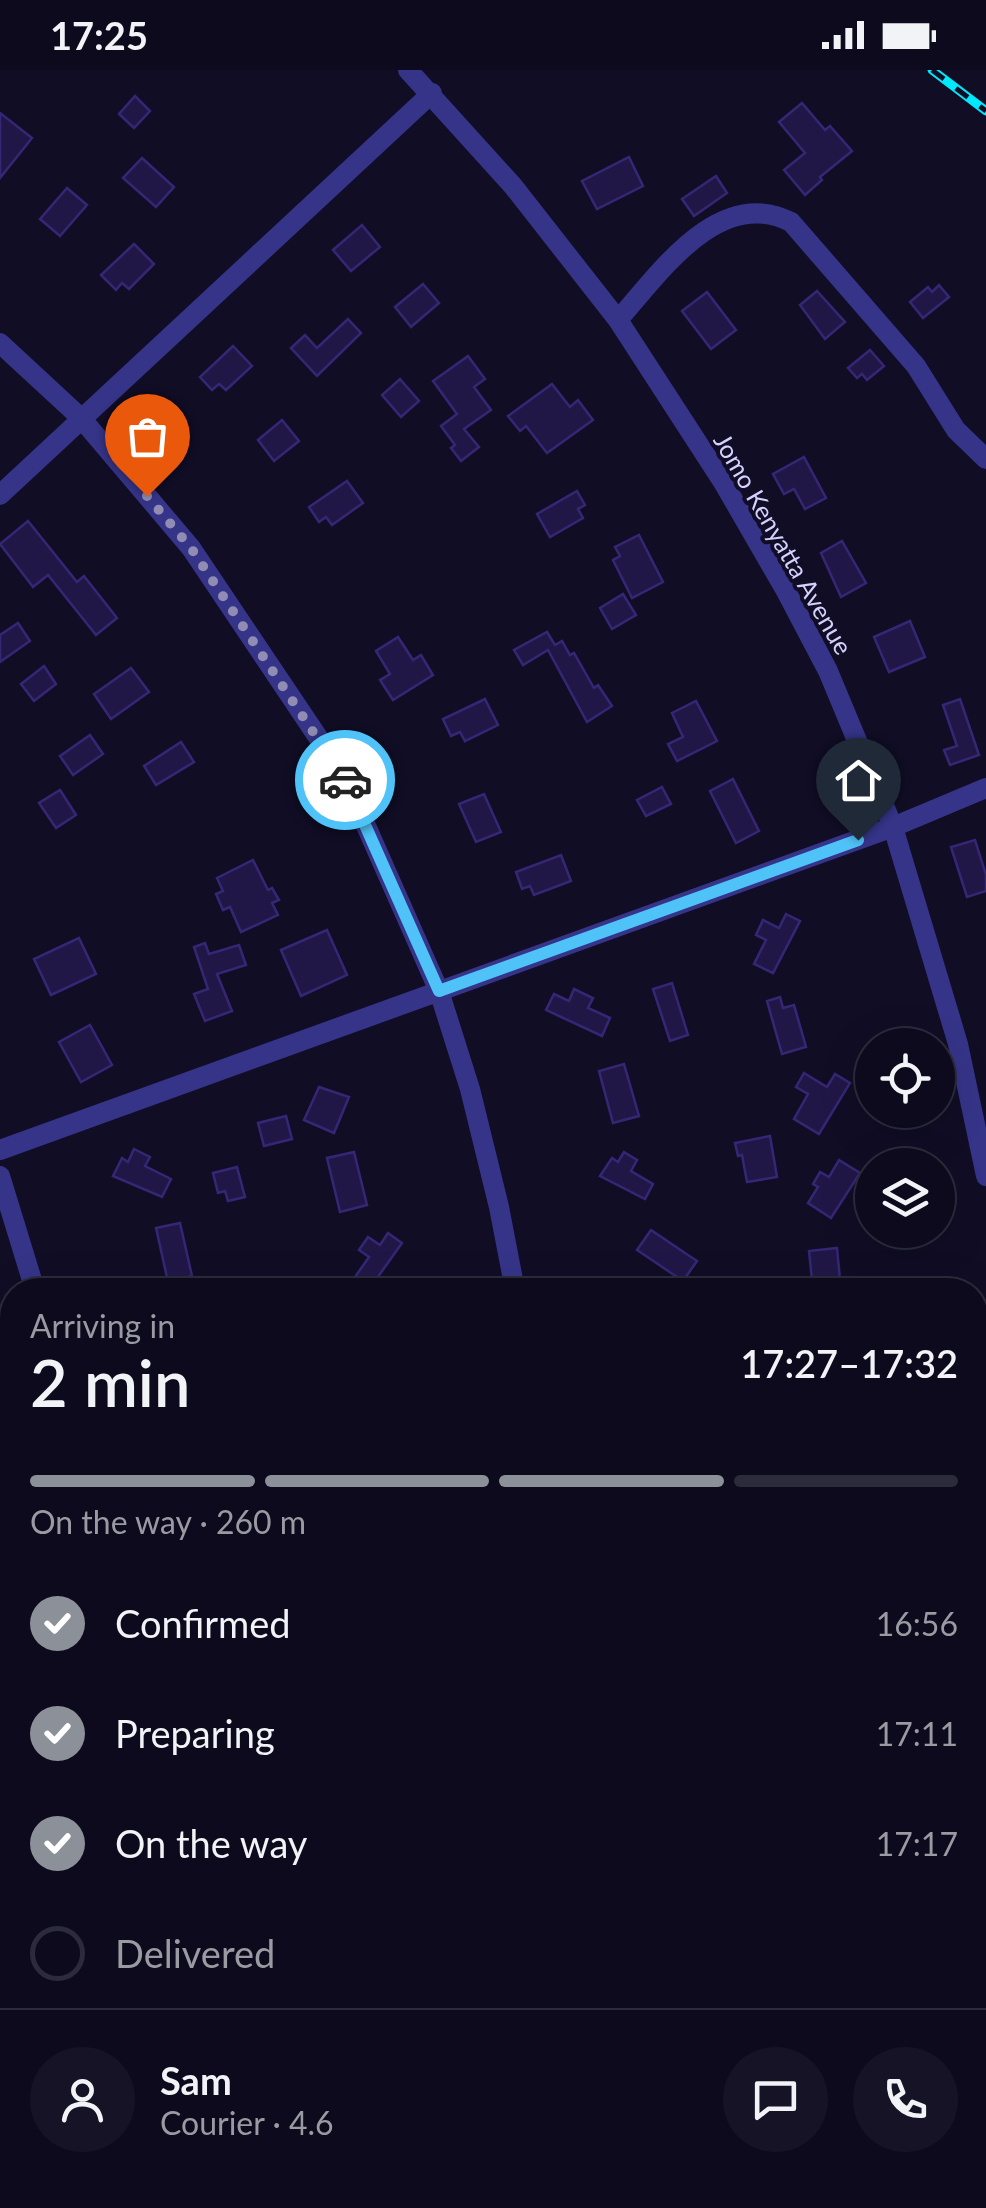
<!DOCTYPE html>
<html lang="en">
<head>
<meta charset="utf-8">
<style>
	:root { --surface:#0c0a1c; --page:#151325; --text:#f1f3f6; --muted:#9a9aa3; --line:#2c2b3b; --accent:#8c9099 }
	body { margin:0; font-family:Lato,sans-serif; background:var(--page); color:var(--text); height:100vh; display:flex; flex-direction:column; font-size:38px; white-space:nowrap }
	* { box-sizing:border-box; margin:0 }
	p { font-size:32px; color:var(--muted) }
	.icon { flex:none; width:55px; height:55px; fill:none; stroke:currentColor; stroke-width:2; stroke-linecap:round; stroke-linejoin:round }
	.map { position:relative; flex:1; overflow:hidden }
	.drawer { position:absolute; left:0px; top:1208px; width:988px; height:932px; display:flex; flex-direction:column; background:var(--surface); border-radius:40px 40px 0 0; box-shadow:0 10px 40px #0002,0 0 0 2px var(--line) }
	.drawer>* { flex:none }
	.controls { position:absolute; left:855px; top:958px; display:grid; gap:20px }
	.controls a { display:grid; place-items:center; width:100px; height:100px; border-radius:50%; background:var(--surface); box-shadow:0 10px 40px #0002,0 0 0 2px var(--line); font-size:50px }
	.pin { position:absolute; display:grid; place-items:center; width:85px; height:85px; color:#fff; margin:-102px -42px; border-radius:50% 50% 50% 0; rotate:-45deg; box-shadow:0 0 10px #0007 }
	.pin .icon { rotate:45deg }
	.courier { position:absolute; display:grid; place-items:center; width:100px; height:100px; margin:-50px; border:8px solid #4fc3f7; border-radius:50%; background:#fff; color:#222; box-shadow:0 2px 12px #0007 }
	.summary em { font-style:normal; font-weight:600 }
	.summary div { display:flex; flex-direction:column-reverse }
	.summary { display:flex; align-items:center; justify-content:space-between; height:170px; padding:0 30px }
	h1 { font-size:65px; font-weight:600; line-height:75px }
	.bar { display:grid; grid-template-columns:repeat(4,1fr); gap:15px 10px; align-content:center; height:120px; padding:0 30px }
	.bar i { height:12px; border-radius:8px; background:var(--line) }
	.bar .current { background:var(--accent) }
	.bar p { grid-column:span 4 }
	.line { display:flex; align-items:center; gap:25px; padding:0 30px; border-top:2px solid var(--line) }
	.line div { flex:1 }
	.round { display:grid; place-items:center; flex:none; width:105px; height:105px; border-radius:52px; background:var(--page) }
	ol { padding:0 30px; list-style:none }
	li { display:flex; align-items:center; gap:30px; height:110px }
	li p { margin-inline-start:auto }
	li .icon { padding:10px; border-radius:50%; background:var(--accent); color:#fff; stroke-width:4 }
	li:last-child { color:var(--muted) }
	li i { width:55px; height:55px; border:5px solid var(--line); border-radius:50% }
	.status { display:flex; justify-content:space-between; align-items:center; height:70px; padding:0 50px; background:var(--surface); direction:ltr }
	.status svg { height:28px; fill:currentColor }
	.map>svg:first-child { display:block }
	.building { fill:#201747; stroke:#352775; stroke-width:2.5 }
	.lines { fill:none; stroke-linecap:round; stroke-linejoin:round }
	.minor { stroke:#353488; stroke-width:20 }
	.rail-casing { stroke:#00e8fc; stroke-width:9 }
	.rail { stroke:#100d25; stroke-width:5; stroke-dasharray:15; stroke-linecap:butt }
	.done { stroke:#908cb3; stroke-width:10; stroke-dasharray:0 18 }
	.route { stroke:#4fc3f7; stroke-width:12 }
	.labels { text-anchor:middle; stroke-width:8; stroke-linejoin:round; paint-order:stroke }
	.street-label { font-size:25px; fill:#d5d1ff; stroke:#100d25 }
</style>
</head>
<body>
<div class="status"><b>17:25</b><svg viewBox="0 0 49 12"><path d="M0 12V9h3v3zM5 12V6h3v6zM10 12V3h3v9zM15 12V0h3v12zM26 1h20v11H26zM47 4h2v5h-2z"/></svg></div>
<div class="map">
<svg width="986" height="2138" viewBox="0 0 986 2138">
	<rect width="100%" height="100%" fill="#100d25"/>
	<!-- building -->
	<g class="building">
		<path d="M135 26 150 41 134 58 119 44Z"/>
		<path d="M802 33 825 60 830 56 852 81 820 107 822 110 805 125 784 100 805 83 779 52Z"/>
		<path d="M0 43 32 68 0 108Z"/>
		<path d="M629 87 643 116 597 139 582 111Z"/>
		<path d="M142 88 174 117 156 137 123 108Z"/>
		<path d="M716 106 727 123 694 146 682 129Z"/>
		<path d="M67 118 87 135 60 166 40 149Z"/>
		<path d="M362 155 380 177 351 201 333 180Z"/>
		<path d="M134 174 154 194 129 219 122 213 116 220 101 205Z"/>
		<path d="M423 214 439 233 411 257 395 237Z"/>
		<path d="M939 215 949 227 923 248 910 232 928 217 932 222Z"/>
		<path d="M817 221 845 252 825 269 800 235Z"/>
		<path d="M707 222 736 260 711 279 682 241Z"/>
		<path d="M348 249 361 263 317 306 291 278 305 265 317 278Z"/>
		<path d="M233 276 252 296 226 320 219 314 212 320 200 307Z"/>
		<path d="M870 280 884 296 867 310 862 304 857 308 848 298Z"/>
		<path d="M468 286 485 309 474 317 491 340 464 359 479 377 461 391 451 378 455 375 441 356 457 344 433 311Z"/>
		<path d="M400 309 419 331 401 347 382 325Z"/>
		<path d="M552 314 570 337 578 330 593 350 547 383 526 356 520 361 508 346Z"/>
		<path d="M282 350 299 371 274 391 258 370Z"/>
		<path d="M804 387 826 428 805 439 794 419 784 424 773 404Z"/>
		<path d="M347 411 363 433 332 455 326 447 319 452 309 437Z"/>
		<path d="M577 421 585 435 578 439 583 448 550 467 537 444Z"/>
		<path d="M28 451 77 512 84 506 117 548 96 565 48 505 33 517 0 474Z"/>
		<path d="M639 465 663 512 632 528 613 490 620 486 615 477Z"/>
		<path d="M842 471 866 513 841 527 821 483Z"/>
		<path d="M623 524 636 545 612 559 600 538Z"/>
		<path d="M910 551 925 587 889 602 874 567Z"/>
		<path d="M18 553 30 571 0 592V565Z"/>
		<path d="M547 562 555 575 562 571 570 585 574 583 594 618 598 615 612 636 587 652 548 580 523 595 514 580Z"/>
		<path d="M398 567 413 590 421 585 433 605 393 630 380 610 390 604 376 581Z"/>
		<path d="M44 596 56 614 34 631 21 614Z"/>
		<path d="M131 598 149 622 111 649 94 624Z"/>
		<path d="M485 629 498 655 465 671 460 662 451 666 443 649Z"/>
		<path d="M960 629 979 685 950 695 944 680 957 676 943 635Z"/>
		<path d="M696 631 717 671 677 691 668 674 683 667 672 643Z"/>
		<path d="M90 665 103 684 73 705 60 686Z"/>
		<path d="M181 672 194 692 156 715 144 696Z"/>
		<path d="M733 709 759 761 736 773 710 721Z"/>
		<path d="M662 717 671 734 646 746 637 730Z"/>
		<path d="M60 720 76 745 56 758 39 733Z"/>
		<path d="M484 724 501 762 476 772 459 734Z"/>
		<path d="M975 770 986 805V821L967 827 951 777Z"/>
		<path d="M561 785 571 811 534 825 530 816 522 819 516 802Z"/>
		<path d="M253 790 268 820 272 818 279 830 272 833 278 845 241 862 230 837 223 840 216 824 223 821 217 808Z"/>
		<path d="M786 844 800 851 773 903 754 894 766 870 756 865 763 850 779 858Z"/>
		<path d="M327 860 347 905 301 926 281 880Z"/>
		<path d="M79 868 96 904 51 925 34 889Z"/>
		<path d="M205 873 209 884 239 875 246 895 217 904 232 941 205 951 194 924 208 919 194 877Z"/>
		<path d="M672 913 688 965 670 971 653 919Z"/>
		<path d="M574 919 593 928 588 938 610 948 602 966 546 940 554 924 569 931Z"/>
		<path d="M780 927 783 938 794 935 806 977 782 984 767 931Z"/>
		<path d="M90 955 112 995 81 1012 59 972Z"/>
		<path d="M624 994 639 1046 613 1053 599 1001Z"/>
		<path d="M804 1003 827 1017 835 1004 850 1013 819 1064 794 1049 808 1024 796 1017Z"/>
		<path d="M319 1017 349 1027 334 1063 304 1050Z"/>
		<path d="M286 1046 292 1069 264 1076 258 1053Z"/>
		<path d="M770 1066 777 1107 747 1112 742 1085 738 1086 735 1073Z"/>
		<path d="M134 1079 150 1087 145 1096 171 1109 162 1127 113 1106 122 1088 128 1092Z"/>
		<path d="M354 1082 367 1135 340 1142 327 1088Z"/>
		<path d="M624 1082 637 1090 631 1101 653 1114 645 1129 600 1106 612 1088 618 1092Z"/>
		<path d="M839 1090 860 1103 831 1148 808 1133 818 1117 813 1114 820 1102 829 1107Z"/>
		<path d="M237 1097 245 1127 228 1131 225 1121 218 1123 213 1103Z"/>
		<path d="M180 1153 192 1206 168 1212 156 1158Z"/>
		<path d="M651 1160 697 1191 683 1211 637 1180Z"/>
		<path d="M388 1163 402 1173 370 1218 355 1207 369 1187 359 1180 368 1167 380 1175Z"/>
		<path d="M837 1178 841 1220H813L809 1181Z"/>
	</g>
	<g class="lines">
		<!-- minor -->
		<g class="minor">
			<path d="M408 0 513 116 618 250 723 412 786 521 828 601 893 757 958 974 986 1106"/>
			<path d="M618 250C659 204 719 115 791 152L916 296 956 360 986 389"/>
			<path d="M0 273 81 348 191 478 344 706 439 921 470 1019 499 1137 515 1220"/>
			<path d="M0 425 432 23"/>
			<path d="M0 1080 893 757 986 718"/>
			<path d="M0 1106 35 1220"/>
			<path d="M0 1566H12"/>
			<path d="M975 1615H986"/>
			<path d="M0 1905 12 1876"/>
			<path d="M975 1934 986 1882"/>
			<path d="M0 2072 12 2078"/>
			<path d="M114 2128 136 2138"/>
			<path d="M409 2138 414 2128"/>
			<path d="M927 2138 931 2128"/>
		</g>
		<defs>
			<path id="rail" d="M932 0 986 41"/>
		</defs>
		<!-- rail casing -->
		<use href="#rail" class="rail-casing"/>
		<!-- rail -->
		<use href="#rail" class="rail"/>
	</g>
	<g class="lines">
		<!-- done -->
		<path class="done" d="M147 426 191 478 345 710"/>
		<!-- route -->
		<path class="route" d="M345 710 439 921 858 770"/>
	</g>
	<g class="labels">
		<!-- street labels -->
		<g class="street-label">
			<text transform="translate(783 474) rotate(60)" y="9">Jomo Kenyatta Avenue</text>
		</g>
	</g>
</svg>
<div class="controls">
<a><svg class="icon" aria-label="locate" viewBox="0 0 24 24"><circle cx="12" cy="12" r="6"/><path d="M12 2v4M12 18v4M2 12h4M18 12h4"/></svg></a>
<a><svg class="icon" aria-label="layers" viewBox="0 0 24 24"><path d="M12 4l9 5-9 5-9-5zM3 14l9 5 9-5"/></svg></a>
</div>
<div class="pin" style="left:147px;top:426px;background:#ea580c"><svg class="icon" aria-label="bag" viewBox="0 0 24 24"><path d="M5 8h14l-1 12H6zM9 8a3 3 0 0 1 6 0"/></svg></div>
<div class="pin" style="left:858px;top:770px;background:#1f2937"><svg class="icon" aria-label="home" viewBox="0 0 24 24"><path d="M3 11l9-7 9 7M6 9v11h12V9"/></svg></div>
<div class="courier" style="left:345px;top:710px"><svg class="icon" aria-label="car" viewBox="0 0 24 24"><path d="M5 17H2v-5l4-1 3-4h7l3 4 3 1v5h-3M9 17h6M6 11h13"/><circle cx="7" cy="17" r="2"/><circle cx="17" cy="17" r="2"/></svg></div>
<section class="drawer">
<div class="summary"><div><h1>2 min</h1><p>Arriving in</p></div><em>17:27–17:32</em></div>
<div class="bar"><i class="current"></i><i class="current"></i><i class="current"></i><i></i><p>On the way · 260 m</p></div>
<ol>
<li><svg class="icon" aria-label="check" viewBox="0 0 24 24"><path d="M5 12l5 5 9-10"/></svg>Confirmed<p>16:56</p></li>
<li><svg class="icon" aria-label="check" viewBox="0 0 24 24"><path d="M5 12l5 5 9-10"/></svg>Preparing<p>17:11</p></li>
<li><svg class="icon" aria-label="check" viewBox="0 0 24 24"><path d="M5 12l5 5 9-10"/></svg>On the way<p>17:17</p></li>
<li><i></i>Delivered</li>
</ol>
<div class="line" style="height:180px"><a class="round"><svg class="icon" aria-label="person" viewBox="0 0 24 24"><circle cx="12" cy="8" r="4"/><path d="M4 21q1-7 8-7t8 7"/></svg></a><div><b>Sam</b><p>Courier · 4.6</p></div><a class="round"><svg class="icon" aria-label="chat" viewBox="0 0 24 24"><path d="M4 5h16v11H9l-5 4z"/></svg></a><a class="round"><svg class="icon" aria-label="phone" viewBox="0 0 24 24"><path d="M5 4h4l2 5-3 2q2 4 5 5l2-3 5 2v4C11 20 4 13 5 4z"/></svg></a></div>
</section>
</div>
</body>
</html>
